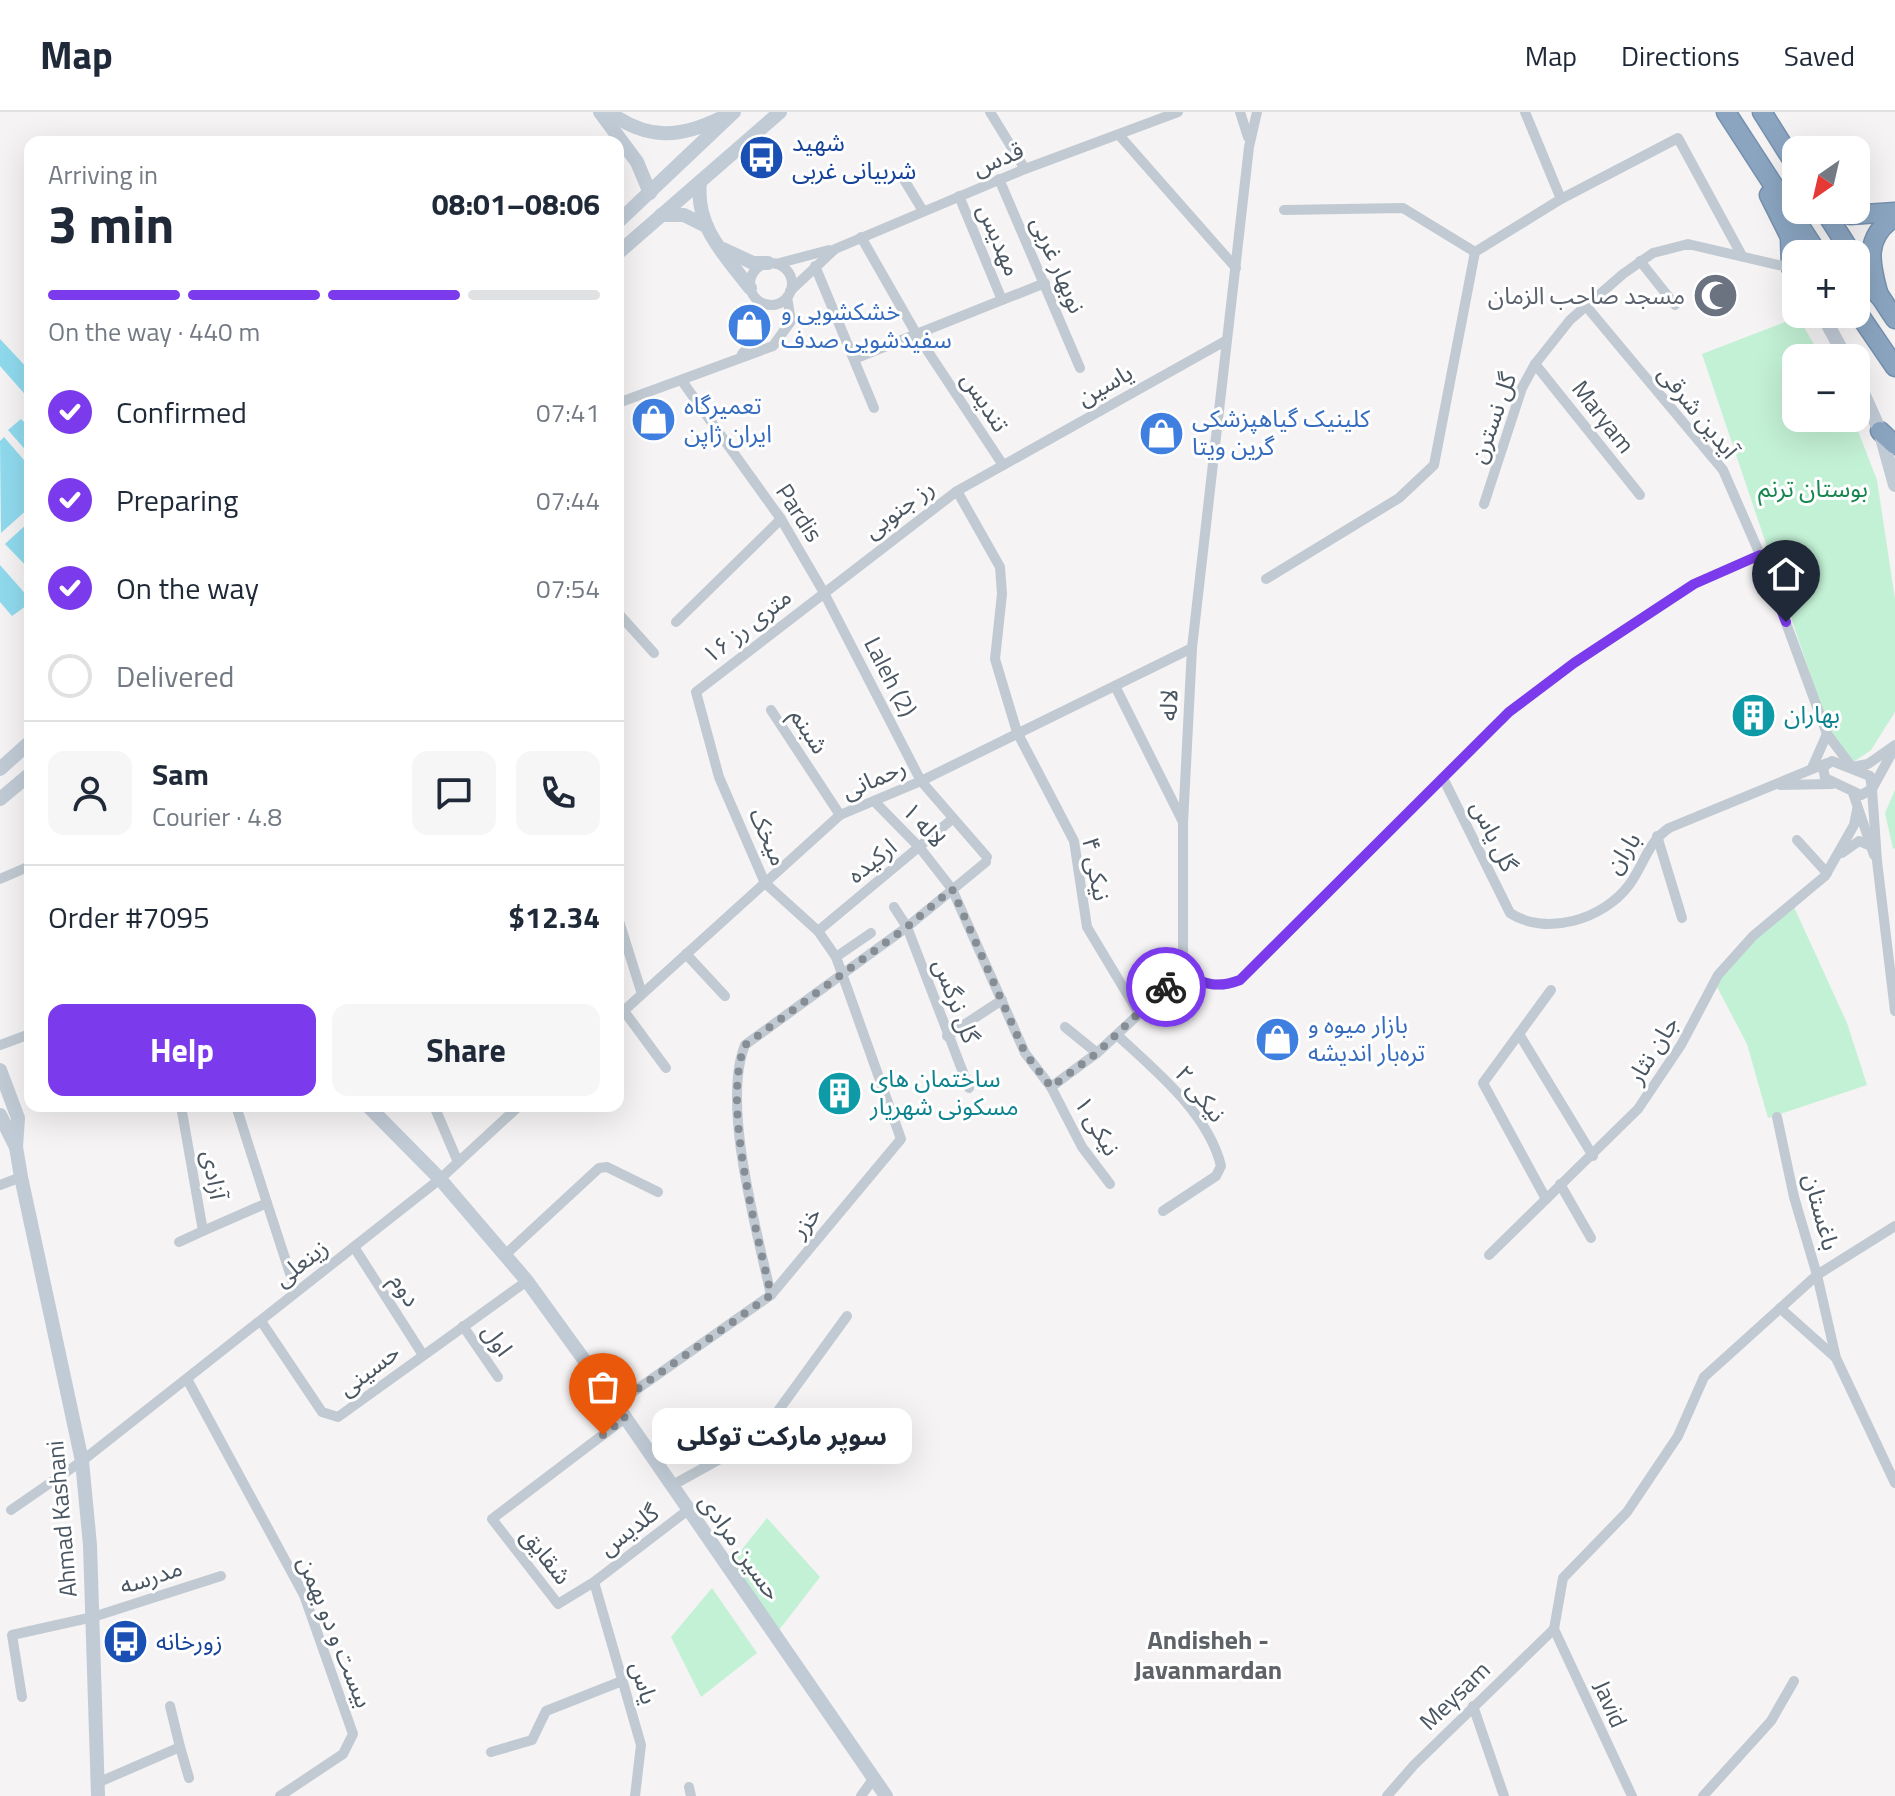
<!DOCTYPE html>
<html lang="en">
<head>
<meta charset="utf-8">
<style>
	:root { --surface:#fff; --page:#f6f6f7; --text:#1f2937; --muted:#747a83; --line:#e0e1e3; --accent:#7c3aed }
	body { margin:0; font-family:"Titillium Web","Noto Sans Arabic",sans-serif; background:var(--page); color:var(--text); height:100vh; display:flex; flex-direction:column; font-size:30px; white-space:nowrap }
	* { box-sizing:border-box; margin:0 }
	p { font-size:26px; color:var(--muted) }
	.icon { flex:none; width:44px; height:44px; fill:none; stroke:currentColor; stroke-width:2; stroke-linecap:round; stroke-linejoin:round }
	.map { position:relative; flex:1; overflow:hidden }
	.sheet { position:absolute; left:24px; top:24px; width:600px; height:976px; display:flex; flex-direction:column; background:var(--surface); border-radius:16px; box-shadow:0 8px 32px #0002 }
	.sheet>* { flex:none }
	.needle { width:52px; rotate:214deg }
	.fabs { position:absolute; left:1782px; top:24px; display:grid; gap:16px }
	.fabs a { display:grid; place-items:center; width:88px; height:88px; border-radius:16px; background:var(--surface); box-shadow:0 8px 32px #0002; font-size:40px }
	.pin { position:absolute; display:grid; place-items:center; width:68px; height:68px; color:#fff; margin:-82px -34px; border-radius:50% 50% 50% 0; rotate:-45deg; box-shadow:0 0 8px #0007 }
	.pin .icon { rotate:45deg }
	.courier { position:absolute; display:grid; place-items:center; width:80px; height:80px; margin:-40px; border:6px solid #7c3aed; border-radius:50%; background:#fff; color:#222; box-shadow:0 2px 10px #0007 }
	.bubble { position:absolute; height:56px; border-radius:16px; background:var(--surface); box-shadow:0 8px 32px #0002; font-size:26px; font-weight:700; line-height:56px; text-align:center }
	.head em { font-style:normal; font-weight:700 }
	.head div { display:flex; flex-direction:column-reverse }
	.head { display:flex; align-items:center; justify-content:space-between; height:136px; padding:0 24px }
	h1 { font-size:52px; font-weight:700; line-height:60px }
	.bar { display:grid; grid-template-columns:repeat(4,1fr); gap:12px 8px; align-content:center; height:96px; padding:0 24px }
	.bar i { height:10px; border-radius:6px; background:var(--line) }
	.bar .current { background:var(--accent) }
	.bar p { grid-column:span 4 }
	.line { display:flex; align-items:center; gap:20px; padding:0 24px; border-top:2px solid var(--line) }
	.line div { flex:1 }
	.round { display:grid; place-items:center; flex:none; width:84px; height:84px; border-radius:16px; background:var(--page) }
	ol { padding:0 24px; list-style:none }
	li { display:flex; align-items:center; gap:24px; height:88px }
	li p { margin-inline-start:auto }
	li .icon { padding:8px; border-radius:50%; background:var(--accent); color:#fff; stroke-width:4 }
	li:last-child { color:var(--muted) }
	li i { width:44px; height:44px; border:4px solid var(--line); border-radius:50% }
	.cta { display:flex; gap:16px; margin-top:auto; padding:16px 24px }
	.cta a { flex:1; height:92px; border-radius:16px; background:var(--accent); color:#fff; font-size:32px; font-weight:700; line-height:92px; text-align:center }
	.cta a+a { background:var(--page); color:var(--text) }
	header { display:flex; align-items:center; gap:48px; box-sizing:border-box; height:112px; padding:0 40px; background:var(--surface); border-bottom:2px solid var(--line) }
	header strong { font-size:38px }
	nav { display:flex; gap:44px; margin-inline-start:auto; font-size:28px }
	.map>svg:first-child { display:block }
	.green { fill:#c3f1d5 }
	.water { fill:#90daee }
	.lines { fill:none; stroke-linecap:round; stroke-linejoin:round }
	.highway-casing { stroke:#7690ad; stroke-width:21 }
	.street { stroke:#c1cad2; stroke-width:10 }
	.secondary { stroke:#c1cbd6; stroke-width:14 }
	.highway { stroke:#8ba5c1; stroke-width:18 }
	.done { stroke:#868d94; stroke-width:8; stroke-dasharray:0 14.4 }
	.route { stroke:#7c3aed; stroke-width:10 }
	.labels { text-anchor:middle; stroke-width:6; stroke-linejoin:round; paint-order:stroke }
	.transit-label { font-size:24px; fill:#164399; stroke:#fff; text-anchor:start }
	.street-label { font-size:24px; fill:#4a5661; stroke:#fff }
	.worship-label { font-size:24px; fill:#5b616d; stroke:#fff; text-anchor:end }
	.shop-label { font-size:24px; fill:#366cbe; stroke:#fff; text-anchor:start }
	.park-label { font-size:24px; fill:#17864f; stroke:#fff }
	.culture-label { font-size:24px; fill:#0d838f; stroke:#fff; text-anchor:start }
	.neighbourhood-label { font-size:26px; font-weight:bold; fill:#5f6368; stroke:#fff }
</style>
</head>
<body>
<header>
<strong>Map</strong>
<nav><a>Map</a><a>Directions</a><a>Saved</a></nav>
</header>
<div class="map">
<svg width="1895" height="1684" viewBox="0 0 1895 1684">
	<rect width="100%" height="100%" fill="#f5f3f3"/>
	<!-- green -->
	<g class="green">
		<path d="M1798 205 1822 246H1796V306H1853L1877 368 1895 487V600L1871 638 1852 651 1831 624 1702 242Z"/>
		<path d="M1895 678V736L1893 737 1885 701Z"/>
		<path d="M1794 795 1847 911 1867 973 1768 1006 1747 932 1715 871 1726 853Z"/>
		<path d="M767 1406 820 1465 776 1522 728 1455Z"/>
		<path d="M712 1476 757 1541 701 1585 671 1525Z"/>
	</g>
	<!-- water -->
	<g class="water">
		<path d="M0 227 30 259V288L0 254Z"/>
		<path d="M21 307 30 316V343L8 318Z"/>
		<path d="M4 325 30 355V395L1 421 0 329Z"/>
		<path d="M30 409V458L5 432Z"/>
		<path d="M0 453 30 487V491L12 504 0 490Z"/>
	</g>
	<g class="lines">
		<defs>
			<g id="highway">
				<path d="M1726 0 1818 142"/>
				<path d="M1762 0 1796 54"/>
				<path d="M1769 83 1790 125 1791 156"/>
				<path d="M1824 98 1852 142"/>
				<path d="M1837 98 1850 103 1895 100"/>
				<path d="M1856 148 1895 207"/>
				<path d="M1879 184C1870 152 1863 125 1895 105"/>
				<path d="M1856 198 1895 255"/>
				<path d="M1880 319 1895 333"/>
			</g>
		</defs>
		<!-- highway casing -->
		<use href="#highway" class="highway-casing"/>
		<!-- street -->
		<g class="street">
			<path d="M990 0 1025 57"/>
			<path d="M1240 0 1248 25"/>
			<path d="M1525 0 1561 87"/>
			<path d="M1119 23 1236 156"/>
			<path d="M903 66 923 99"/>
			<path d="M999 67 1080 256"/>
			<path d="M959 84 1002 188"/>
			<path d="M1284 98 1403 96 1475 140 1561 87 1678 26 1741 142"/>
			<path d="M861 125 917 223 1003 353"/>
			<path d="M1640 149 1675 193"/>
			<circle cx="771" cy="172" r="21"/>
			<path d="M776 152 829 138"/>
			<path d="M815 154 874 296"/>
			<path d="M790 179 835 137 1025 57 1178 0"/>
			<path d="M1586 194 1723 358 1765 454 1827 622 1852 655 1868 652 1895 633"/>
			<path d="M742 242C759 222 771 212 757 188"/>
			<path d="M854 247 1045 171"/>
			<path d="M1535 252 1640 383"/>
			<path d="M682 269 781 407 823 479 921 669 987 745"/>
			<path d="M618 291 773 234 791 209 787 185"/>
			<path d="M957 379 1000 455 1002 482 995 547 1017 620 1074 729 1087 815 1138 900"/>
			<path d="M1484 392 1522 276 1535 252 1570 208 1623 162 1653 141 1688 132 1791 156"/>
			<path d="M1266 467 1399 386 1434 353 1475 140"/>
			<path d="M618 501 654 541"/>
			<path d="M676 510 781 407"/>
			<path d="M1115 574 1182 708"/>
			<path d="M771 598 840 703"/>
			<path d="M1894 637 1872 677 1877 749 1895 899"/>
			<path d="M1832 649 1870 664 1872 677 1861 683 1825 666 1823 655Z"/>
			<path d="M1812 656 1827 622"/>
			<path d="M1443 666 1510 801C1546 825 1604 807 1629 773 1644 753 1647 731 1669 716L1827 651"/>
			<path d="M1780 673 1832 672"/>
			<path d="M1853 681 1874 743"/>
			<path d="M875 690 920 736 952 777 1025 941 1051 975 1082 1035 1110 1072"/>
			<path d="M1657 724 1682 806"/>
			<path d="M1797 728 1827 761"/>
			<path d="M1842 741 1859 729 1869 733"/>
			<path d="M0 767 30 754"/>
			<path d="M894 795 907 815 969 976"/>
			<path d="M618 806 642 882"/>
			<path d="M818 819 950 709"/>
			<path d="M686 842 725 884"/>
			<path d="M836 845 871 821"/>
			<path d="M1183 861C1204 872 1217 877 1240 868L1509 600 1574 551 1694 472 1760 443"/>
			<path d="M624 899 666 956"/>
			<path d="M618 904 840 703 921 669 1192 536"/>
			<path d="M1065 915 1097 941"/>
			<path d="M1519 922 1593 1044"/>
			<path d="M1117 923C1155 958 1208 1001 1221 1054L1216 1064 1163 1099"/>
			<path d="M947 924 1002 888"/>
			<path d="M0 933 30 922"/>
			<path d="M1051 975 1097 941 1183 861V711L1192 536 1249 35 1257 0"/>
			<path d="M181 994 203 1119 267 1091 296 1180"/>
			<path d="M236 994 267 1091"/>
			<path d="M434 994 458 1050"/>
			<path d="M1777 1005 1794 1085 1817 1163 1895 1114"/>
			<path d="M1560 1072 1591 1126"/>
			<path d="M0 1073 21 1065"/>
			<path d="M1546 1087 1483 971 1551 878"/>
			<path d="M179 1130 203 1119"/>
			<path d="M354 1135 423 1243"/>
			<path d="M506 1142 599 1056 607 1055 658 1080"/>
			<path d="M1489 1143 1638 997 1681 933 1718 863 1753 824 1825 764 1854 713 1857 698"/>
			<path d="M771 1183C757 1119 721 992 745 933L907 815 986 750"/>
			<path d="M1780 1196 1835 1245"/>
			<path d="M261 1209 322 1300 338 1305 527 1169"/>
			<path d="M463 1214 498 1265"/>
			<path d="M187 1267 304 1483 353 1622 343 1642 280 1684"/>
			<path d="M616 1292 771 1183 901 1027 836 845 818 819 765 771 719 665 696 580 957 379 1227 228"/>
			<path d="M625 1306 492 1407 558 1492 594 1470 688 1398"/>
			<path d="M671 1374 718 1348 770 1310 847 1204"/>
			<path d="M11 1398 82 1349 440 1067 519 994"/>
			<path d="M594 1470 641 1633 635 1684"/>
			<path d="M1554 1517 1563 1466 1627 1400 1678 1324 1704 1265 1817 1163 1836 1246 1895 1371"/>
			<path d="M1554 1517 1632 1684"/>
			<path d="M22 1585 12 1523 93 1505 221 1464"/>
			<path d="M170 1594 180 1635"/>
			<path d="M1473 1594 1504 1684"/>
			<path d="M491 1640 532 1628 546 1599 622 1569"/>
			<path d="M97 1671 180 1635 189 1666"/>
			<path d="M689 1675 691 1684"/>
			<path d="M861 1684 874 1666"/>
			<path d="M1387 1684 1414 1653 1554 1517"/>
			<path d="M1703 1684 1771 1609 1794 1569"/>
		</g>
		<!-- secondary -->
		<g class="secondary">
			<path d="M600 0 637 50 650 81"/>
			<path d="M609 0C648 29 681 26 723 5"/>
			<path d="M700 71C695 115 725 143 750 176"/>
			<path d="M661 103H684L704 113"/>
			<path d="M618 110 734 0"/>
			<path d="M723 137 753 151H768"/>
			<path d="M618 141 780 0"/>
			<path d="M1822 202 1846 246"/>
			<path d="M1856 266 1880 319 1895 373"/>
			<path d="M0 657 30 630"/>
			<path d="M0 687 30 662"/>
			<path d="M0 958 18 1006 16 1035 21 1065 82 1349 90 1433 98 1684"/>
			<path d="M368 994 440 1067 527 1169 616 1292 886 1684"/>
			<path d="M0 1003 16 1035"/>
		</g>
		<!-- highway -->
		<use href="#highway" class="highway"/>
	</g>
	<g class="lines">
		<!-- done -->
		<path class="done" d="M603 1323 625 1306 616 1292 771 1183C757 1119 721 992 745 933L907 815 952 777 1025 941 1051 975 1097 941 1166 875"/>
		<!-- route -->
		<path class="route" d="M1166 875 1183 861C1204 872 1217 877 1240 868L1509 600 1574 551 1694 472 1760 443 1786 510"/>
	</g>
	<!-- icons -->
	<defs>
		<symbol id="bus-disc" viewBox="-11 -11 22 22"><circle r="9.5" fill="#1a4fb4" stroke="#fff"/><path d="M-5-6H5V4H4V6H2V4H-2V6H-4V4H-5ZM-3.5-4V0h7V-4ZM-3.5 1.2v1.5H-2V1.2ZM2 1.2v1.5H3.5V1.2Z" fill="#fff"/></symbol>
		<symbol id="mosque-disc" viewBox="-11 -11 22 22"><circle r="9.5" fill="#6b7280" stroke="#fff"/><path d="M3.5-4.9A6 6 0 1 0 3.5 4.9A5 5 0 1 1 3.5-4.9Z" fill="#fff"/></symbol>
		<symbol id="shop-disc" viewBox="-11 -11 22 22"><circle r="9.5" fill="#3f7fe0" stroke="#fff"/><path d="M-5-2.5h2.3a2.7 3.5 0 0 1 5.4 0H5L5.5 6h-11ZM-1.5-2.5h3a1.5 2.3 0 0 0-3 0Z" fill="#fff"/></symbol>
		<symbol id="building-disc" viewBox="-11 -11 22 22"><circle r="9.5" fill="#0f9aa8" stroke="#fff"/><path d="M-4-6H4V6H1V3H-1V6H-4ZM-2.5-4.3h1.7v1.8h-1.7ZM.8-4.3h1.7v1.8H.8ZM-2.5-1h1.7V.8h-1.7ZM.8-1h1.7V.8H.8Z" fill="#fff"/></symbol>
	</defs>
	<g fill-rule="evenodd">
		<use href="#bus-disc" x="736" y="20" width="51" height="51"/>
		<use href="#mosque-disc" x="1690" y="158" width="51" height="51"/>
		<use href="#shop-disc" x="724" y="188" width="51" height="51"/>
		<use href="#shop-disc" x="628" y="282" width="51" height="51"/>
		<use href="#shop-disc" x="1136" y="296" width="51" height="51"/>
		<use href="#building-disc" x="1728" y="578" width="51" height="51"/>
		<use href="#shop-disc" x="1252" y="902" width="51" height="51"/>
		<use href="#building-disc" x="814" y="956" width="51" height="51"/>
		<use href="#bus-disc" x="100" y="1504" width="51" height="51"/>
	</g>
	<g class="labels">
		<!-- transit labels -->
		<g class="transit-label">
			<text x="792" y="39">شهید<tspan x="792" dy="28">شربیانی غربی</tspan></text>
			<text x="156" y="1538">زورخانه</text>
		</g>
		<!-- street labels -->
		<g class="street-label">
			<text transform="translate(998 47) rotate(-22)" y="8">قدس</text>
			<text transform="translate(999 128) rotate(67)" y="8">مهدیس</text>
			<text transform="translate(1058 153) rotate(67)" y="8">نوبهار غربی</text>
			<text transform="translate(1105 273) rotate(-29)" y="8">یاسین</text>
			<text transform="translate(985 290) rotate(57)" y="8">تندیس</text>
			<text transform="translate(1698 300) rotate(51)" y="8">آیدین شرقی</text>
			<text transform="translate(1603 305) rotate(52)" y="8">Maryam</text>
			<text transform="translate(1493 306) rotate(-70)" y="8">گل نسترن</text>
			<text transform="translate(899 397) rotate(-37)" y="8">رز جنوبی</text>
			<text transform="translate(799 401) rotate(57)" y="8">Pardis</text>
			<text transform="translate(747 514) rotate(-38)" y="8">۱۶ متری رز</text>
			<text transform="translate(890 565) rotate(63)" y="8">Laleh (2)</text>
			<text transform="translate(1169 593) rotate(-87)" y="8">لاله</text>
			<text transform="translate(809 619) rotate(57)" y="8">شبنم</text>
			<text transform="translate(874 667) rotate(-23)" y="8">رحمانی</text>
			<text transform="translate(924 713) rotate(48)" y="8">لاله ۱</text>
			<text transform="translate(1494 724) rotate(64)" y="8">گل یاس</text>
			<text transform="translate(768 725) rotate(66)" y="8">میخک</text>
			<text transform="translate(1623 741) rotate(-57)" y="8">باران</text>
			<text transform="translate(872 749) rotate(-39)" y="8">ارکیده</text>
			<text transform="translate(1096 757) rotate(79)" y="8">نیکی ۴</text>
			<text transform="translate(956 889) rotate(69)" y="8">گل نرگس</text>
			<text transform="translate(1653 938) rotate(-58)" y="8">جان نثار</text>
			<text transform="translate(1200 982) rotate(51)" y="8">نیکی ۲</text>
			<text transform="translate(1097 1014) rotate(59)" y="8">نیکی ۱</text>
			<text transform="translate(214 1063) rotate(80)" y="8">آزادی</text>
			<text transform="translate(1821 1100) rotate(75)" y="8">باغستان</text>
			<text transform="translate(806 1110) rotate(-50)" y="8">خزر</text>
			<text transform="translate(301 1151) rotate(-38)" y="8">زینعلی</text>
			<text transform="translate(405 1178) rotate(57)" y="8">دوم</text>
			<text transform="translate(497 1228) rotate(55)" y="8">اول</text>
			<text transform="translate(369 1258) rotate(-37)" y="8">حسینی</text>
			<text transform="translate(62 1407) rotate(-95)" y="8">Ahmad Kashani</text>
			<text transform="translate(629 1418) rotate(-37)" y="8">گلدیس</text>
			<text transform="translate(740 1435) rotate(55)" y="8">حسین مرادی</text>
			<text transform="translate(546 1444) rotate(52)" y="8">شقایق</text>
			<text transform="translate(151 1465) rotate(-18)" y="8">مدرسه</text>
			<text transform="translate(335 1520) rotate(68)" y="8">بیست و دو بهمن</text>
			<text transform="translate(644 1571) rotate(74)" y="8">یاس</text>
			<text transform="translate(1455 1584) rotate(-44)" y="8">Meysam</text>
			<text transform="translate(1610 1592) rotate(66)" y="8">Javid</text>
		</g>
		<!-- worship labels -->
		<g class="worship-label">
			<text x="1685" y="192">مسجد صاحب الزمان</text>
		</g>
		<!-- shop labels -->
		<g class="shop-label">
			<text x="781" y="208">خشکشویی و<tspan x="781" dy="28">سفیدشویی صدف</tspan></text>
			<text x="684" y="302">تعمیرگاه<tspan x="684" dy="28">ایران ژاپن</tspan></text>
			<text x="1192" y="315">کلینیک گیاهپزشکی<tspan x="1192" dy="28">گرین ویتا</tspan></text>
			<text x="1308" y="921">بازار میوه و<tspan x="1308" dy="28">تره‌بار اندیشه</tspan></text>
		</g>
		<!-- park labels -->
		<g class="park-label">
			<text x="1813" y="385">بوستان ترنم</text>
		</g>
		<!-- culture labels -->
		<g class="culture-label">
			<text x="1784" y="611">بهاران</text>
			<text x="870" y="975">ساختمان های<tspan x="870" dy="28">مسکونی شهریار</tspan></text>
		</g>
		<!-- neighbourhood labels -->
		<g class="neighbourhood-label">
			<text x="1208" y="1537">Andisheh -<tspan x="1208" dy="30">Javanmardan</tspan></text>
		</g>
	</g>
</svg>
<div class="fabs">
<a><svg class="needle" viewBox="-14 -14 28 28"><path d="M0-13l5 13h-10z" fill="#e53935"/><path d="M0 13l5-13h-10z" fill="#747a83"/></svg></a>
<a>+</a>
<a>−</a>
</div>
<div class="pin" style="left:603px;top:1323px;background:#ea580c"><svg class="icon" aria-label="bag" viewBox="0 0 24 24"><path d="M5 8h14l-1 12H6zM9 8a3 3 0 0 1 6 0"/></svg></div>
<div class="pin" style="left:1786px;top:510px;background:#1f2937"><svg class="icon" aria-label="home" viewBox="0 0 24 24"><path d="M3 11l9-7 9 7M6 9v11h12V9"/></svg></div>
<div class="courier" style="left:1166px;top:875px"><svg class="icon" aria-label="bike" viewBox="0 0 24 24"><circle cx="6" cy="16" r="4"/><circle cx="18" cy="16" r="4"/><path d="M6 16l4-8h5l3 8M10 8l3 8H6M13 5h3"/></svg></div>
<div class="bubble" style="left:652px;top:1296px;width:260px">سوپر مارکت توکلی</div>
<section class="sheet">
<div class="head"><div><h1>3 min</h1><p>Arriving in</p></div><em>08:01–08:06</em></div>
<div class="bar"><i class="current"></i><i class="current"></i><i class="current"></i><i></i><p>On the way · 440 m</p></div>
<ol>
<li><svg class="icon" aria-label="check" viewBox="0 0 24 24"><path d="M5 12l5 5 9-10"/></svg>Confirmed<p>07:41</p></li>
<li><svg class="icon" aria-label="check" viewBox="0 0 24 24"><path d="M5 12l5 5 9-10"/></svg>Preparing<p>07:44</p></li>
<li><svg class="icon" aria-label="check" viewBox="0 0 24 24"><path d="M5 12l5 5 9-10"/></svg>On the way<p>07:54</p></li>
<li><i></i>Delivered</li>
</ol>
<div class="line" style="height:144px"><a class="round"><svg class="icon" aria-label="person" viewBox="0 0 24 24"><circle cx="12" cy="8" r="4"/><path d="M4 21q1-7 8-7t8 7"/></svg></a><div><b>Sam</b><p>Courier · 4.8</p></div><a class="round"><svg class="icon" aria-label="chat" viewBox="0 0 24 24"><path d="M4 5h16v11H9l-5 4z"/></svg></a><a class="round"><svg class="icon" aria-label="phone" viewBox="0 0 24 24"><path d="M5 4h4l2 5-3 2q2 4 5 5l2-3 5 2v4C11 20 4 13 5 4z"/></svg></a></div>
<div class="line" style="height:104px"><div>Order #7095</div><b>$12.34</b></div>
<div class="cta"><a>Help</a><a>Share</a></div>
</section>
</div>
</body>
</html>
